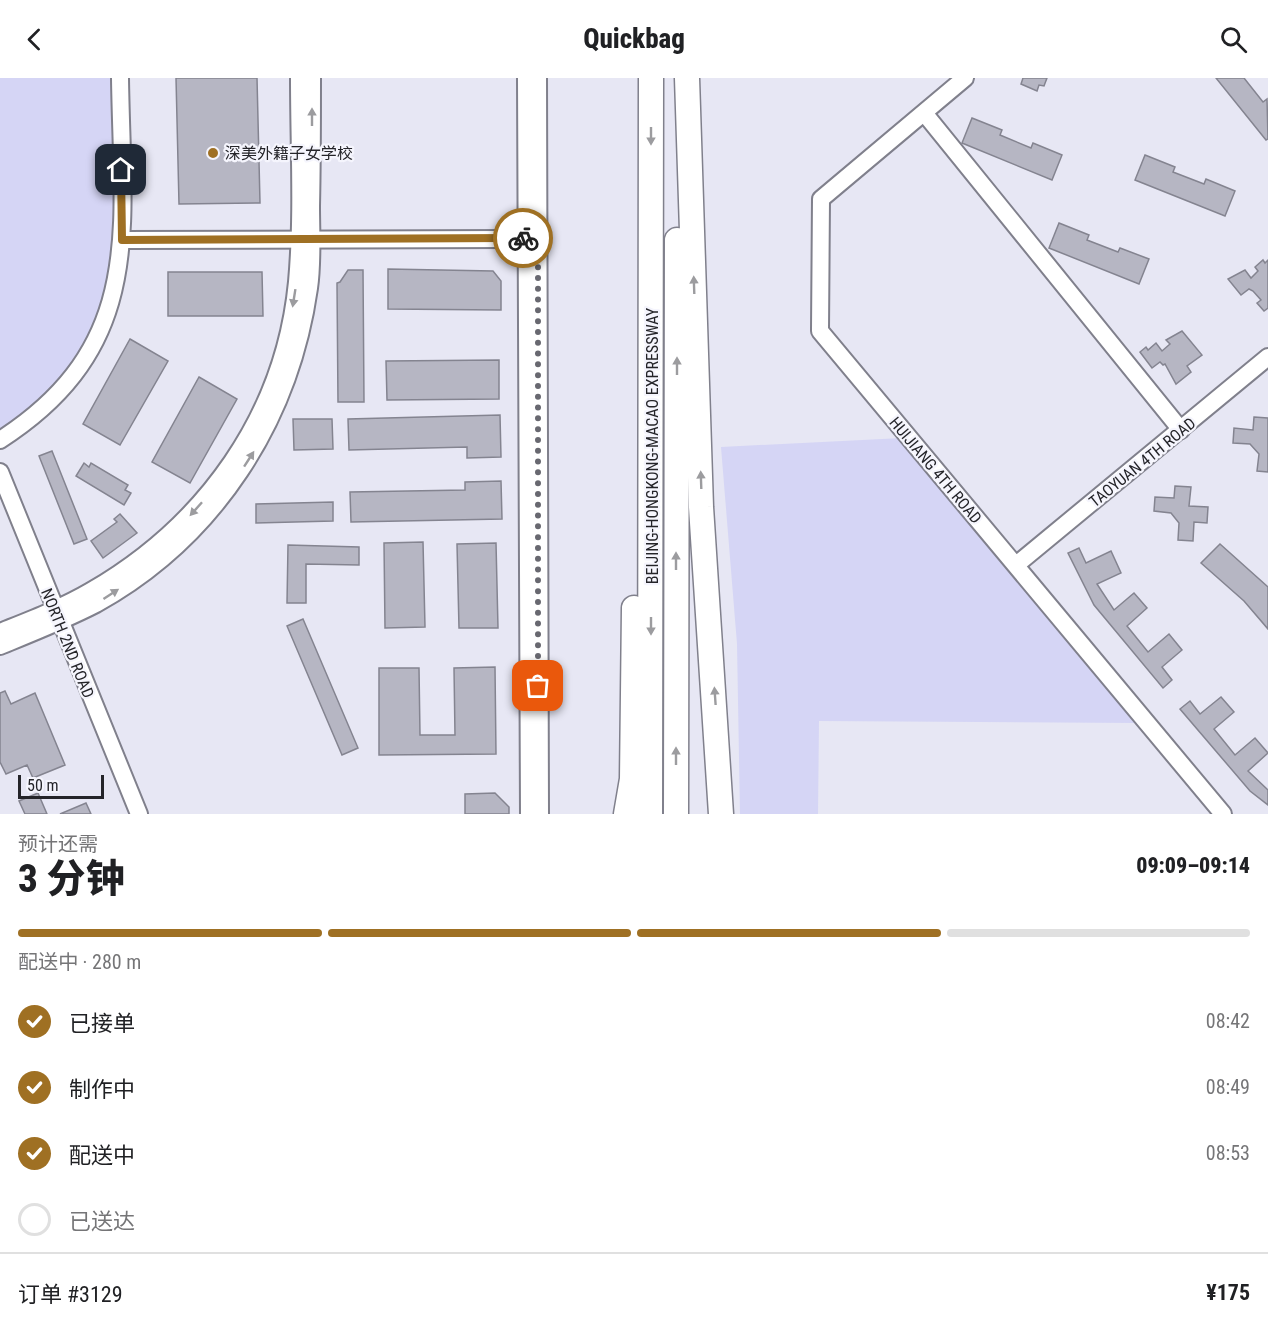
<!DOCTYPE html>
<html lang="zh">
<head>
<meta charset="utf-8">
<style>
	:root { --surface:#fff; --page:#f6f6f6; --text:#202124; --muted:#757577; --line:#e0e0e0; --accent:#9f7023 }
	body { margin:0; font-family:"Roboto Condensed","Noto Sans SC",sans-serif; background:var(--page); color:var(--text); height:100vh; display:flex; flex-direction:column; font-size:22px; white-space:nowrap }
	* { box-sizing:border-box; margin:0 }
	p { font-size:20px; color:var(--muted) }
	.icon { flex:none; width:33px; height:33px; fill:none; stroke:currentColor; stroke-width:2; stroke-linecap:round; stroke-linejoin:round }
	.map { position:relative; height:736px; overflow:hidden }
	.details { display:flex; flex-direction:column; background:var(--surface); flex:1 }
	.details>* { flex:none }
	.scale { position:absolute; left:18px; bottom:15px; width:86px; box-sizing:border-box; padding-left:6px; border:3px solid #242429; border-top:0; font-size:16px; line-height:21px; white-space:nowrap; color:#242429; -webkit-text-stroke:4px #f5f5fd; paint-order:stroke }
	.pin { position:absolute; display:grid; place-items:center; width:51px; height:51px; color:#fff; margin:-26px; border-radius:12px; box-shadow:0 3px 9px #0006 }
	.courier { position:absolute; display:grid; place-items:center; width:60px; height:60px; margin:-30px; border:4px solid #9f7023; border-radius:50%; background:#fff; color:#222; box-shadow:0 2px 8px #0007 }
	.summary em { font-style:normal; font-weight:800 }
	.summary div { display:flex; flex-direction:column-reverse }
	.summary { display:flex; align-items:center; justify-content:space-between; height:102px; padding:0 18px }
	h1 { font-size:39px; font-weight:800; line-height:45px }
	.bar { display:grid; grid-template-columns:repeat(4,1fr); gap:9px 6px; align-content:center; height:72px; padding:0 18px }
	.bar i { height:8px; border-radius:4px; background:var(--line) }
	.bar .active { background:var(--accent) }
	.bar p { grid-column:span 4 }
	.line { display:flex; align-items:center; gap:15px; padding:0 18px; border-top:2px solid var(--line) }
	.line div { flex:1 }
	ol { padding:0 18px; list-style:none }
	li { display:flex; align-items:center; gap:18px; height:66px }
	li p { margin-inline-start:auto }
	li .icon { padding:6px; border-radius:50%; background:var(--accent); color:#fff; stroke-width:4 }
	li:last-child { color:var(--muted) }
	li i { width:33px; height:33px; border:3px solid var(--line); border-radius:50% }
	header { display:flex; justify-content:space-between; align-items:center; height:78px; padding:0 18px; background:var(--surface); font-size:27px; font-weight:800 }
	.map>svg:first-child { display:block }
	.green { fill:#d5d5f5 }
	.building { fill:#b6b6c3; stroke:#848490; stroke-width:1.5 }
	.lines { fill:none; stroke-linecap:round; stroke-linejoin:round }
	.minor-casing { stroke:#80808c; stroke-width:20 }
	.highway-casing { stroke:#80808c; stroke-width:27 }
	.minor { stroke:#fff; stroke-width:16 }
	.highway { stroke:#fff; stroke-width:24 }
	.oneway { fill:#9c9c9f }
	.done { stroke:#686870; stroke-width:6; stroke-dasharray:0 10.8 }
	.route { stroke:#9f7023; stroke-width:8 }
	.poi-dot { fill:#9f7023; stroke:#f5f5fd; stroke-width:2 }
	.labels { text-anchor:middle; stroke-width:4.5; stroke-linejoin:round; paint-order:stroke }
	.poi-label { font-size:16px; fill:#242429; stroke:#f5f5fd; text-anchor:start }
	.street-label { font-size:16px; fill:#242429; stroke:#f5f5fd }
</style>
</head>
<body>
<header><svg class="icon" aria-label="back" viewBox="0 0 24 24"><path d="M15 5l-7 7 7 7"/></svg>Quickbag<svg class="icon" aria-label="search" viewBox="0 0 24 24"><circle cx="10" cy="10" r="6"/><path d="M15 15l6 6"/></svg></header>
<div class="map">
<svg width="1268" height="736" viewBox="0 0 1268 736">
	<rect width="100%" height="100%" fill="#e7e7f4"/>
	<!-- green -->
	<g class="green">
		<path d="M0 0H120L122 162 93 268 0 362Z"/>
		<path d="M902 360 1137 645 819 643 818 736H740L737 566 721 369Z"/>
	</g>
	<!-- building -->
	<g class="building">
		<path d="M176 0H257L260 125 179 126Z"/>
		<path d="M1023 0H1047L1044 8 1039 7 1037 13 1021 6Z"/>
		<path d="M1216 0H1244L1263 24 1267 21 1268 61 1266 62Z"/>
		<path d="M972 40 1002 52 1000 57 1031 70 1033 65 1062 77 1052 102 962 65Z"/>
		<path d="M1145 77 1175 89 1173 94 1204 106 1206 101 1235 113 1225 138 1135 102Z"/>
		<path d="M1059 145 1089 157 1087 162 1118 174 1120 170 1149 181 1139 206 1049 170Z"/>
		<path d="M1263 182 1265 185 1268 182V230L1264 233 1257 225 1261 222 1253 213 1249 211 1241 217 1228 201 1245 192 1251 200 1258 193 1255 189Z"/>
		<path d="M388 191 493 193 501 203V232L388 231Z"/>
		<path d="M348 192H363L364 324H338L337 205 340 204Z"/>
		<path d="M168 194H262L263 238H168Z"/>
		<path d="M1182 253 1202 277 1187 288 1191 294 1176 306 1165 286 1163 287 1160 284 1152 290 1140 274 1146 269 1148 272 1156 265 1162 273 1170 266 1166 262Z"/>
		<path d="M130 261 168 283 120 367 83 346Z"/>
		<path d="M499 282V321L387 322 386 283Z"/>
		<path d="M199 299 237 321 190 405 152 384Z"/>
		<path d="M500 337 501 379 467 380V369L349 372 348 341Z"/>
		<path d="M1254 339 1268 340V394L1257 393 1259 376 1250 366 1233 365 1234 350 1253 352Z"/>
		<path d="M293 341H332L333 371 294 372Z"/>
		<path d="M52 373 87 461 74 466 39 378Z"/>
		<path d="M84 385 89 389 91 385 128 407 125 412 131 415 124 427 76 398Z"/>
		<path d="M501 403 502 441 351 444 350 414 465 412V404Z"/>
		<path d="M1175 408 1191 409 1189 428 1208 429 1207 445 1194 444 1193 463 1178 462 1179 445 1171 435 1154 433 1155 419 1174 420Z"/>
		<path d="M333 424V443L256 445V426Z"/>
		<path d="M120 436 137 455 103 480 91 463 117 444 114 441Z"/>
		<path d="M423 464 425 549 385 550 384 465Z"/>
		<path d="M496 465 498 550H459L457 466Z"/>
		<path d="M1220 466 1268 509V551L1244 523 1201 485Z"/>
		<path d="M288 467 359 469V487L306 486V525H287Z"/>
		<path d="M1079 470 1086 485 1111 473 1121 495 1097 506 1114 532 1134 515 1147 530 1127 548 1148 574 1169 556 1182 572 1162 589 1172 602 1163 610 1094 527 1068 475Z"/>
		<path d="M303 541 358 670 342 677 287 548Z"/>
		<path d="M495 589 496 676 379 677V590H419L420 657H455L454 590Z"/>
		<path d="M5 613 11 626 35 615 65 687 33 700 27 687 6 696 0 684V615Z"/>
		<path d="M1221 619 1234 634 1214 651 1235 677 1255 660 1268 675 1248 693 1268 712V727L1250 713 1180 631 1190 623 1200 636Z"/>
		<path d="M38 715 47 736H25L19 723Z"/>
		<path d="M495 715 509 729V736H465V716Z"/>
		<path d="M86 725 91 736H60Z"/>
	</g>
	<g class="lines">
		<defs>
			<g id="minor">
				<path d="M526 0 529 736"/>
				<path d="M538 0 540 736"/>
				<path d="M965 0 821 121 820 253 1223 736"/>
				<path d="M925 36 1181 352"/>
				<path d="M122 162 537 161"/>
				<path d="M0 362C146 268 122 152 120 0"/>
				<path d="M0 394 139 736"/>
				<path d="M1016 487 1268 279"/>
				<path d="M0 554C30 542 62 530 91 513 205 447 284 338 297 204 303 137 299 68 299 0"/>
				<path d="M0 568C32 555 65 542 96 526 215 460 290 343 309 210 313 183 311 155 311 128 312 85 312 43 312 0"/>
			</g>
			<g id="highway">
				<path d="M687 0 701 429 721 736"/>
				<path d="M626 736 632 701 634 530"/>
				<path d="M650 736 651 0"/>
				<path d="M676 736 677 162"/>
			</g>
		</defs>
		<!-- minor casing -->
		<use href="#minor" class="minor-casing"/>
		<!-- highway casing -->
		<use href="#highway" class="highway-casing"/>
		<!-- minor -->
		<use href="#minor" class="minor"/>
		<!-- highway -->
		<use href="#highway" class="highway"/>
	</g>
	<!-- one-way arrows -->
	<defs><path id="oneway-solid" d="M-6-.8H1V-3.2L6.5 0L1 3.2V.8H-6Z" transform="scale(1.5)"/></defs>
	<g class="oneway">
		<use href="#oneway-solid" transform="translate(312 39) rotate(-90)"/>
		<use href="#oneway-solid" transform="translate(651 58) rotate(90)"/>
		<use href="#oneway-solid" transform="translate(694 207) rotate(-92)"/>
		<use href="#oneway-solid" transform="translate(294 220) rotate(99)"/>
		<use href="#oneway-solid" transform="translate(677 288) rotate(-90)"/>
		<use href="#oneway-solid" transform="translate(249 381) rotate(-57)"/>
		<use href="#oneway-solid" transform="translate(701 402) rotate(-92)"/>
		<use href="#oneway-solid" transform="translate(196 431) rotate(132)"/>
		<use href="#oneway-solid" transform="translate(676 483) rotate(-90)"/>
		<use href="#oneway-solid" transform="translate(111 516) rotate(-33)"/>
		<use href="#oneway-solid" transform="translate(651 548) rotate(90)"/>
		<use href="#oneway-solid" transform="translate(715 618) rotate(-94)"/>
		<use href="#oneway-solid" transform="translate(676 678) rotate(-90)"/>
	</g>
	<g class="lines">
		<!-- done -->
		<path class="done" d="M523 160 538 161V608"/>
		<!-- route -->
		<path class="route" d="M121 92 122 162 523 160"/>
	</g>
	<!-- markers -->
	<circle class="poi-dot" cx="213" cy="75" r="6"/>
	<g class="labels">
		<!-- poi labels -->
		<g class="poi-label">
			<text x="225" y="81">深美外籍子女学校</text>
		</g>
		<!-- street labels -->
		<g class="street-label">
			<text transform="translate(652 368) rotate(-90)" y="6">BEIJING-HONGKONG-MACAO EXPRESSWAY</text>
			<text transform="translate(1142 384) rotate(-39)" y="6">TAOYUAN 4TH ROAD</text>
			<text transform="translate(936 392) rotate(50)" y="6">HUIJIANG 4TH ROAD</text>
			<text transform="translate(68 565) rotate(68)" y="6">NORTH 2ND ROAD</text>
		</g>
	</g>
</svg>
<div class="scale">50 m</div>
<div class="pin" style="left:538px;top:608px;background:#ea580c"><svg class="icon" aria-label="bag" viewBox="0 0 24 24"><path d="M5 8h14l-1 12H6zM9 8a3 3 0 0 1 6 0"/></svg></div>
<div class="pin" style="left:121px;top:92px;background:#1f2937"><svg class="icon" aria-label="home" viewBox="0 0 24 24"><path d="M3 11l9-7 9 7M6 9v11h12V9"/></svg></div>
<div class="courier" style="left:523px;top:160px"><svg class="icon" aria-label="bike" viewBox="0 0 24 24"><circle cx="6" cy="16" r="4"/><circle cx="18" cy="16" r="4"/><path d="M6 16l4-8h5l3 8M10 8l3 8H6M13 5h3"/></svg></div>
</div>
<section class="details">
<div class="summary"><div><h1>3 分钟</h1><p>预计还需</p></div><em>09:09–09:14</em></div>
<div class="bar"><i class="active"></i><i class="active"></i><i class="active"></i><i></i><p>配送中 · 280 m</p></div>
<ol>
<li><svg class="icon" aria-label="check" viewBox="0 0 24 24"><path d="M5 12l5 5 9-10"/></svg>已接单<p>08:42</p></li>
<li><svg class="icon" aria-label="check" viewBox="0 0 24 24"><path d="M5 12l5 5 9-10"/></svg>制作中<p>08:49</p></li>
<li><svg class="icon" aria-label="check" viewBox="0 0 24 24"><path d="M5 12l5 5 9-10"/></svg>配送中<p>08:53</p></li>
<li><i></i>已送达</li>
</ol>
<div class="line" style="height:78px"><div>订单 #3129</div><b>¥175</b></div>
</section>
</body>
</html>
